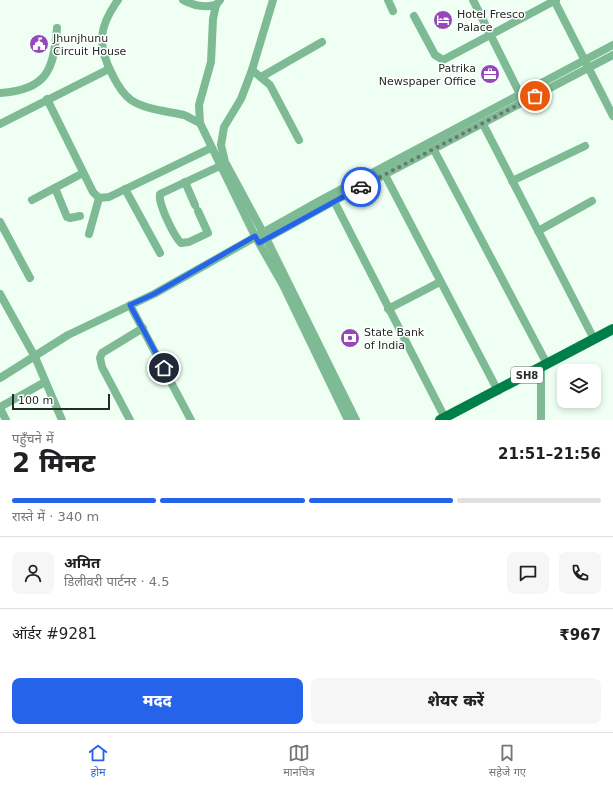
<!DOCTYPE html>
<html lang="hi">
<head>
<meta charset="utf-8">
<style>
	:root { --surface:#fff; --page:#f6f6f6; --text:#202124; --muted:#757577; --line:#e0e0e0; --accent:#2563eb }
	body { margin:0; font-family:"DejaVu Sans","Noto Sans Devanagari",sans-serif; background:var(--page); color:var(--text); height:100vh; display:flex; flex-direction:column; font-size:15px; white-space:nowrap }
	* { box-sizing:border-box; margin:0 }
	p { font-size:13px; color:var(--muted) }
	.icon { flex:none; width:22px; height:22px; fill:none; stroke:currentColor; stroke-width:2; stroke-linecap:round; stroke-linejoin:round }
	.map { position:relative; height:420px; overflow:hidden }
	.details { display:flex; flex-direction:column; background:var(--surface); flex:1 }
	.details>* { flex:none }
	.controls { position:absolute; left:557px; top:364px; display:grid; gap:8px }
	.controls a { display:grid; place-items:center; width:44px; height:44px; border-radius:8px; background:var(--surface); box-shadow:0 2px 6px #0003; font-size:20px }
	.scale { position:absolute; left:12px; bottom:10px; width:98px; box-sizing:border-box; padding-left:4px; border:2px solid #252b27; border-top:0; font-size:11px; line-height:14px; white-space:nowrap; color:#252b27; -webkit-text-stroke:3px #fff; paint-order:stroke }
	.pin { position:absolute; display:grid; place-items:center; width:34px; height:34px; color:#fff; margin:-17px; border:2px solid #fff; border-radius:50%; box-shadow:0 1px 4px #0007 }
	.courier { position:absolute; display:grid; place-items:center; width:40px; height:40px; margin:-20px; border:3px solid #2563eb; border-radius:50%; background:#fff; color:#222; box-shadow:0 1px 5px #0007 }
	.overview em { font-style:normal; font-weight:800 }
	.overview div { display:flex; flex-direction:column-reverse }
	.overview { display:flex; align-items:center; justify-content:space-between; height:68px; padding:0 12px }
	h1 { font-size:26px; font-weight:800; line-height:30px }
	.bar { display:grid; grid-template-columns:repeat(4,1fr); gap:6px 4px; align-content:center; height:48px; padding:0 12px }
	.bar i { height:5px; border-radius:3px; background:var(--line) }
	.bar .current { background:var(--accent) }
	.bar p { grid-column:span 4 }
	.line { display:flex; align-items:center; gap:10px; padding:0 12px; border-top:1px solid var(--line) }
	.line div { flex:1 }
	.round { display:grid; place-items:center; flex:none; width:42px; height:42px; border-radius:8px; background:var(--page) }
	.button { display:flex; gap:8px; margin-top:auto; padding:8px 12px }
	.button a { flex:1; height:46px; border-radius:8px; background:var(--accent); color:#fff; font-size:16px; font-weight:800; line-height:46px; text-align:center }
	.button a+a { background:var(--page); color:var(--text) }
	.tabs { display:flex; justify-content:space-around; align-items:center; height:56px; border-top:1px solid var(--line); background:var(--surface); font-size:11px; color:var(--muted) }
	.tabs a { display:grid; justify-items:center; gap:2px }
	.tabs .current { color:var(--accent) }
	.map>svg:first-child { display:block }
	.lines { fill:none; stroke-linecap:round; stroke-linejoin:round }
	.minor { stroke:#7ebb95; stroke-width:8 }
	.major { stroke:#007f4a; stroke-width:10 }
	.done { stroke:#6c756f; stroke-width:4; stroke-dasharray:0 7.2 }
	.route { stroke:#2563eb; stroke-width:5 }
	.labels { text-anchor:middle; stroke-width:3; stroke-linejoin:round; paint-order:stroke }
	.shield { fill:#fff; stroke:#666b68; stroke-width:1 }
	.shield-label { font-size:10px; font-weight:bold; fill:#252b27 }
	.poi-label { font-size:11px; fill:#252b27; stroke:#fff; text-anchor:start }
</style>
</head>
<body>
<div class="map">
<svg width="613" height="420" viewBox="0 0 613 420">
	<rect width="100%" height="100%" fill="#effff4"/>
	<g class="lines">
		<!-- minor -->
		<g class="minor">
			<path d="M118 0C98 28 97 46 113 76 117 84 123 94 131 100 146 110 167 111 184 115 189 117 195 121 200 123"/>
			<path d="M183 0C194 6 204 8 216 5"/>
			<path d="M220 0 216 5 213 19 211 62 199 105 200 123 255 236 283 285 348 420"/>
			<path d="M273 0 252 70 241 99 224 127 221 145 225 162 266 238 356 420"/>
			<path d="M388 0 393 11"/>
			<path d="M473 0 522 98"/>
			<path d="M554 0 613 116"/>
			<path d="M414 16 435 55 443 60 556 0"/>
			<path d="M252 70 270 85 299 140"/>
			<path d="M261 77 322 42"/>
			<path d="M0 93C46 90 54 71 57 28"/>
			<path d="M47 99 93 192 99 198 109 197 211 148"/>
			<path d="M0 124 109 69"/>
			<path d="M483 124 594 339"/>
			<path d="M434 150 547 364"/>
			<path d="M385 175 498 391"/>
			<path d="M512 181 585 146"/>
			<path d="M185 182 195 205"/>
			<path d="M55 188 67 217 70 218 80 216"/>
			<path d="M125 189 160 253"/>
			<path d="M32 200 83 173"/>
			<path d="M334 201 445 418"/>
			<path d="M198 211 208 233 189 242 181 243C174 236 158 204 160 194L220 166"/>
			<path d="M0 222 30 278"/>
			<path d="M538 231 592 201"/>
			<path d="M89 234 99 198"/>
			<path d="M262 241 334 201 613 55"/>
			<path d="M0 294 35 357 62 420"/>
			<path d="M130 305 191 420"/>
			<path d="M388 309 440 282"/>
			<path d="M541 368V420"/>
			<path d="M0 378 68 335 154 294 321 200 613 45"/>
			<path d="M0 407 45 382"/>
			<path d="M0 408 6 420"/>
			<path d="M130 420 102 367 100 358 102 353 143 328"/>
		</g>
		<!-- major -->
		<path class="major" d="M440 420 613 329"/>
	</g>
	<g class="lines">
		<!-- done -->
		<path class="done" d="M361 187 535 96"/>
		<!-- route -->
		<path class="route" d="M164 368 130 305 154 294 255 236 259 243 361 187"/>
	</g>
	<!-- icons -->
	<defs>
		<symbol id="hotel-disc" viewBox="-11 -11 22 22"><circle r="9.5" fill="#9548b9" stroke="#fff"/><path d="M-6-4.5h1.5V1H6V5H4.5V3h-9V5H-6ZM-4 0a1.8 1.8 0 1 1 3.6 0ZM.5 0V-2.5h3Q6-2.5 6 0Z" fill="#fff"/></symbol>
		<symbol id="civic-disc" viewBox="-11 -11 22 22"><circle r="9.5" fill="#9548b9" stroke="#fff"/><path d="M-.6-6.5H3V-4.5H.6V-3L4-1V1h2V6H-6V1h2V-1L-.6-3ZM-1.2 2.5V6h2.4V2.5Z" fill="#fff"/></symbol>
		<symbol id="office-disc" viewBox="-11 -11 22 22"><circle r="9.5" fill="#9548b9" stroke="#fff"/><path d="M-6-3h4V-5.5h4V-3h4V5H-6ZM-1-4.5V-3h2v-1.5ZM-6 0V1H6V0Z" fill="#fff"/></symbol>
		<symbol id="bank-disc" viewBox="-11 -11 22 22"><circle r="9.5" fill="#9548b9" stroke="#fff"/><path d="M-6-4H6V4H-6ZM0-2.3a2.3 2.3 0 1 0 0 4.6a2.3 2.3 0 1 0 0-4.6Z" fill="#fff"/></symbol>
	</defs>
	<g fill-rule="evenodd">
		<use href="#hotel-disc" x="432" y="9" width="22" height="22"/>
		<use href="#civic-disc" x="28" y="33" width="22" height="22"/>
		<use href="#office-disc" x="479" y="63" width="22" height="22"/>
		<use href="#bank-disc" x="339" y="327" width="22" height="22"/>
	</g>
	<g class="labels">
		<!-- shield labels -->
		<rect class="shield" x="511" y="367" width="32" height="16" rx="3"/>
		<g class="shield-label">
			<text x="527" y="379">SH8</text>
		</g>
		<!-- poi labels -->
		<g class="poi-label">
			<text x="457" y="18">Hotel Fresco<tspan x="457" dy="13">Palace</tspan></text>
			<text x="53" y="42">Jhunjhunu<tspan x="53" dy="13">Circuit House</tspan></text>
			<text x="476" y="72" text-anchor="end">Patrika<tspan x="476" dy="13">Newspaper Office</tspan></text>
			<text x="364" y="336">State Bank<tspan x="364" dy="13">of India</tspan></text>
		</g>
	</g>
</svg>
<div class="controls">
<a><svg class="icon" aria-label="layers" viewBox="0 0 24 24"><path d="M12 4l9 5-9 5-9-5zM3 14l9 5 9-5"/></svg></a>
</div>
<div class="scale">100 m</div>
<div class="pin" style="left:535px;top:96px;background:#ea580c"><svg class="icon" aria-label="bag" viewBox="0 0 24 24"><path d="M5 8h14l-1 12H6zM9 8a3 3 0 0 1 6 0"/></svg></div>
<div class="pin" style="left:164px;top:368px;background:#1f2937"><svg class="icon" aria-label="home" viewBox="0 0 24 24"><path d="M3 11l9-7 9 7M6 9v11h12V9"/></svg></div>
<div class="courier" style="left:361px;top:187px"><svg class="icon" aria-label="car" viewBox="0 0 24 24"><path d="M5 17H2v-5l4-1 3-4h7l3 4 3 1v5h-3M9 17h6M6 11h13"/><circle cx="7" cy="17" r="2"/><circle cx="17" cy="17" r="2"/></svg></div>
</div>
<section class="details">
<div class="overview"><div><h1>2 मिनट</h1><p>पहुँचने में</p></div><em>21:51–21:56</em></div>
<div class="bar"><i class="current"></i><i class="current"></i><i class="current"></i><i></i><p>रास्ते में · 340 m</p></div>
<div class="line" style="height:72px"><a class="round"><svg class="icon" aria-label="person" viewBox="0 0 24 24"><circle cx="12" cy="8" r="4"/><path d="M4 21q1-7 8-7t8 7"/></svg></a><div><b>अमित</b><p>डिलीवरी पार्टनर · 4.5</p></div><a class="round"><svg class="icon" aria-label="chat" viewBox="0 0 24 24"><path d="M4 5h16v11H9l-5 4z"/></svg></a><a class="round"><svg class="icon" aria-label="phone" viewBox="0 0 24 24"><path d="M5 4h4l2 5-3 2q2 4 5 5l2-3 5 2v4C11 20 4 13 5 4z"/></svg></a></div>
<div class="line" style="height:52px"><div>ऑर्डर #9281</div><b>₹967</b></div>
<div class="button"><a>मदद</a><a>शेयर करें</a></div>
</section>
<nav class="tabs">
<a class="current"><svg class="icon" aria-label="home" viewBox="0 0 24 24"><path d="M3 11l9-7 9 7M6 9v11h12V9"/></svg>होम</a>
<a><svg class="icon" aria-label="map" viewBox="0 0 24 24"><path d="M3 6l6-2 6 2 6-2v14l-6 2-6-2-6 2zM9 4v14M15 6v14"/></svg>मानचित्र</a>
<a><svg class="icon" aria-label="saved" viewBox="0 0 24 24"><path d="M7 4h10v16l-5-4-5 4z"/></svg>सहेजे गए</a>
</nav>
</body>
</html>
